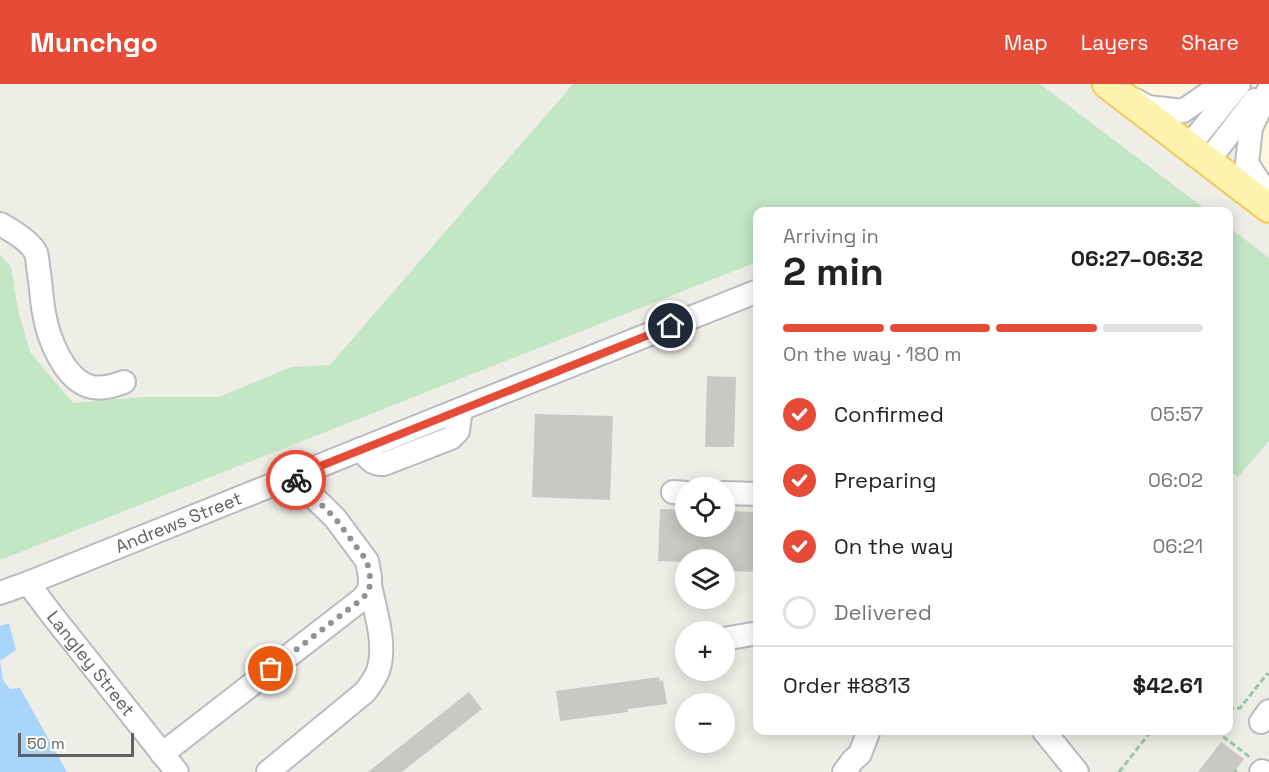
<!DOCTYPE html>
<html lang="en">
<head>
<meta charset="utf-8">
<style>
	:root { --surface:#fff; --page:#f6f6f6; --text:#222; --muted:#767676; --line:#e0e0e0; --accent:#e54b37 }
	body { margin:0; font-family:"Space Grotesk",sans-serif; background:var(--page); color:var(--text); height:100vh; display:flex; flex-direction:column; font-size:22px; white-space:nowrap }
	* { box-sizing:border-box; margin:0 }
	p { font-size:20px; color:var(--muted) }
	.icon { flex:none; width:33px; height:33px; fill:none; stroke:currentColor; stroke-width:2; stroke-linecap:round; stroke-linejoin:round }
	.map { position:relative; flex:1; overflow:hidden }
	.drawer { position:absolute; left:753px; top:123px; width:480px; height:528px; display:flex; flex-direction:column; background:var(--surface); border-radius:12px; box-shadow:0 3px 15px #0003 }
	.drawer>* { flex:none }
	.buttons { position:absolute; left:675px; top:393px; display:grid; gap:12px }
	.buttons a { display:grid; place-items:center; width:60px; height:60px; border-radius:50%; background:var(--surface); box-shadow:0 3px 15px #0003; font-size:30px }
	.scale { position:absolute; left:18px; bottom:15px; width:116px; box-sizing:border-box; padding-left:6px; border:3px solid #5d6166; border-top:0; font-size:16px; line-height:21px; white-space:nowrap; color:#5d6166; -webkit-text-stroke:4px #fff; paint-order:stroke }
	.pin { position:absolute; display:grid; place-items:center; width:51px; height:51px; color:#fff; margin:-26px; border:3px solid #fff; border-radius:50%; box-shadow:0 2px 6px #0007 }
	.courier { position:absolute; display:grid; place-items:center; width:60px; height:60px; margin:-30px; border:4px solid #e54b37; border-radius:50%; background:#fff; color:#222; box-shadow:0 2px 8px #0007 }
	.headline em { font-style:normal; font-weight:700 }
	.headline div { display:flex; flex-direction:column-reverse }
	.headline { display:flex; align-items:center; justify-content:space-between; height:102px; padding:0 30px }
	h1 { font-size:39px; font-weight:700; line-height:45px }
	.bar { display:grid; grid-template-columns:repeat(4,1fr); gap:9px 6px; align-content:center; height:72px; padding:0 30px }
	.bar i { height:8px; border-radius:4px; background:var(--line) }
	.bar .selected { background:var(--accent) }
	.bar p { grid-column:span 4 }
	.line { display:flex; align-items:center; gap:15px; padding:0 30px; border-top:2px solid var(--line) }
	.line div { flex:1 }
	ol { padding:0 30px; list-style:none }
	li { display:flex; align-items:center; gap:18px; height:66px }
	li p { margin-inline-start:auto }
	li .icon { padding:6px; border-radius:50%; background:var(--accent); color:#fff; stroke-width:4 }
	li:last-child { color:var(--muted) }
	li i { width:33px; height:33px; border:3px solid var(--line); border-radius:50% }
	header { display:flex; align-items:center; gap:36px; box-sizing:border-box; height:84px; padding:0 30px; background:var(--accent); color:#fff }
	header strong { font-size:28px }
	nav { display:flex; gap:33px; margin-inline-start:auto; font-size:21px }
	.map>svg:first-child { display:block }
	.commercial { fill:#fdf7dd }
	.green { fill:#c3e6c5 }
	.water { fill:#a9d5fd }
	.building { fill:#cac8c3 }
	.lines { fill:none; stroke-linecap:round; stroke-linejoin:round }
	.minor-casing { stroke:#b8bbbf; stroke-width:26 }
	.major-casing { stroke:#eecc61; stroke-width:32 }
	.path { stroke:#9bc5a8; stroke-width:3; stroke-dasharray:6 3; stroke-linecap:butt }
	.minor { stroke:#fff; stroke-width:22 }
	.major { stroke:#fdf3ae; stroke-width:28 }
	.done { stroke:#909293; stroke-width:6; stroke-dasharray:0 10.8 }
	.route { stroke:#e54b37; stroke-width:8 }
	.labels { text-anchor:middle; stroke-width:5; stroke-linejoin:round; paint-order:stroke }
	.street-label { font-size:18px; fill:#5d6166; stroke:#fff }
</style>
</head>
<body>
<header>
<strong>Munchgo</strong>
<nav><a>Map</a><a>Layers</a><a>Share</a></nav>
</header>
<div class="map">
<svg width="1269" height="688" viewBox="0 0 1269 688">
	<rect width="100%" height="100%" fill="#efeee6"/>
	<!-- commercial -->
	<path class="commercial" d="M1134 0H1269V95L1265 91 1255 66 1189 15 1150 13Z"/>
	<!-- green -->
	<g class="green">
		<path d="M573 0H1040L1208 127 903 128 897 123 885 128H758L757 178 0 476V171L11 182 18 226 30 268 73 319 143 313H219L291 283 330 281Z"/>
		<path d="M1229 143 1269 174V357L1238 393 1228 385Z"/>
	</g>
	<!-- water -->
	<path class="water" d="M9 539 16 566 0 577 3 596 10 605 20 604 67 688H0V542Z"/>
	<!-- building -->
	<g class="building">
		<path d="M707 292 736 293 734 363H705Z"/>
		<path d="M535 330 613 332 610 416 532 413Z"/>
		<path d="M660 425 686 426V442H724V427L758 428V488L724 487V476H686V478L658 477Z"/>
		<path d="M659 593 660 597 663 596 667 620 628 625V628L560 637 556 607Z"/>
		<path d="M469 608 482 625 402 688H368Z"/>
		<path d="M1221 658 1244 675 1234 688H1198Z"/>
	</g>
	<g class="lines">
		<defs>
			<g id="minor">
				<path d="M1269 5 1251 44 1247 79 1269 114"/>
				<path d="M1135 16 1148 23 1183 27 1222 0"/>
				<path d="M1189 62 1239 0"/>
				<path d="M1208 77 1255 16"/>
				<path d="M0 140C11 146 30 157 36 169 37 173 38 179 38 183 41 198 41 213 44 229 48 253 64 297 92 303 103 305 113 302 124 298"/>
				<path d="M361 365C368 374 372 381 384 380L451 354 458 347 461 325"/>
				<path d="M673 408 686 409"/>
				<path d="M724 409 758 410"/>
				<path id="s1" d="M28 499 52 531 177 688"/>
				<path id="s2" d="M0 509 28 499 461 325 758 207"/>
				<path d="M724 555 758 549"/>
				<path d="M1261 638 1269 627"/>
				<path d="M1043 646 1077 688"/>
				<path d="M162 670 362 515 368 508 370 501V493L367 477 335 434 293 393"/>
				<path d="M268 688 365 608C370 601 375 595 378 587 387 561 375 527 370 501"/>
				<path d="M844 688 853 676 860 670 869 646"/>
				<path d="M1261 688 1262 687"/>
			</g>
			<path id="major" d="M1107 0 1269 124"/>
		</defs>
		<!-- minor casing -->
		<use href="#minor" class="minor-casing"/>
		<!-- major casing -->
		<use href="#major" class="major-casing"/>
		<!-- path -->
		<g class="path">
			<path d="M1228 625 1240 624 1267 590 1269 591"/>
			<path d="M1217 646 1221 651 1251 674"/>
			<path d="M1235 686 1237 688"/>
			<path d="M1119 688 1152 646"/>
		</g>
		<!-- minor -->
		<use href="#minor" class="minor"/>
		<!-- major -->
		<use href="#major" class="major"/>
	</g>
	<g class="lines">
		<!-- done -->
		<path class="done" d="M271 585 362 515 368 508 370 501V493L367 477 335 434 296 396"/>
		<!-- route -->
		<path class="route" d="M296 396 293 393 671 242"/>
	</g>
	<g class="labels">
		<!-- street labels -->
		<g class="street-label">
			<text dy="6" stroke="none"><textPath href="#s2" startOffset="192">Andrews Street</textPath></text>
			<text dy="6" stroke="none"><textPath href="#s1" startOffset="102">Langley Street</textPath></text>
		</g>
	</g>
</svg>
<div class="buttons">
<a><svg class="icon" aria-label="locate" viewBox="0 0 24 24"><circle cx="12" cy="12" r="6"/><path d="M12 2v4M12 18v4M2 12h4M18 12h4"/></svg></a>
<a><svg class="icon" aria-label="layers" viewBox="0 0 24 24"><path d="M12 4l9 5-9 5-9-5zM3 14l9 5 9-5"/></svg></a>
<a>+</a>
<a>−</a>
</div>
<div class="scale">50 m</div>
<div class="pin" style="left:271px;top:585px;background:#ea580c"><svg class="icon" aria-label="bag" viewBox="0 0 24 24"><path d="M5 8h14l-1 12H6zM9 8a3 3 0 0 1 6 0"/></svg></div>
<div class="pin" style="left:671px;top:242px;background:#1f2937"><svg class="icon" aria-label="home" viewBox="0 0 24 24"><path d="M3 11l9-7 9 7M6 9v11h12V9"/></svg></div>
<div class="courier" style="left:296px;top:396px"><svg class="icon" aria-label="bike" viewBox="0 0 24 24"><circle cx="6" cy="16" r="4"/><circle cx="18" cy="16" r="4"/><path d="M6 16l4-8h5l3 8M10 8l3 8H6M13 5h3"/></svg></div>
<section class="drawer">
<div class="headline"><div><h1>2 min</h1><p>Arriving in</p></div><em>06:27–06:32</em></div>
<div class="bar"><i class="selected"></i><i class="selected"></i><i class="selected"></i><i></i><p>On the way · 180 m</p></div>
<ol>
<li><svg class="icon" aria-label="check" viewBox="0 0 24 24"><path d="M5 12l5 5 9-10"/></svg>Confirmed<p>05:57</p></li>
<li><svg class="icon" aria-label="check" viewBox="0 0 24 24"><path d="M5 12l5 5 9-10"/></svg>Preparing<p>06:02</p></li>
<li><svg class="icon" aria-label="check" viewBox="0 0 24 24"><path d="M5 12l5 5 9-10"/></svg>On the way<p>06:21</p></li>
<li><i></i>Delivered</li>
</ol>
<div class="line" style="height:78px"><div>Order #8813</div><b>$42.61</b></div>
</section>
</div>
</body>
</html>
